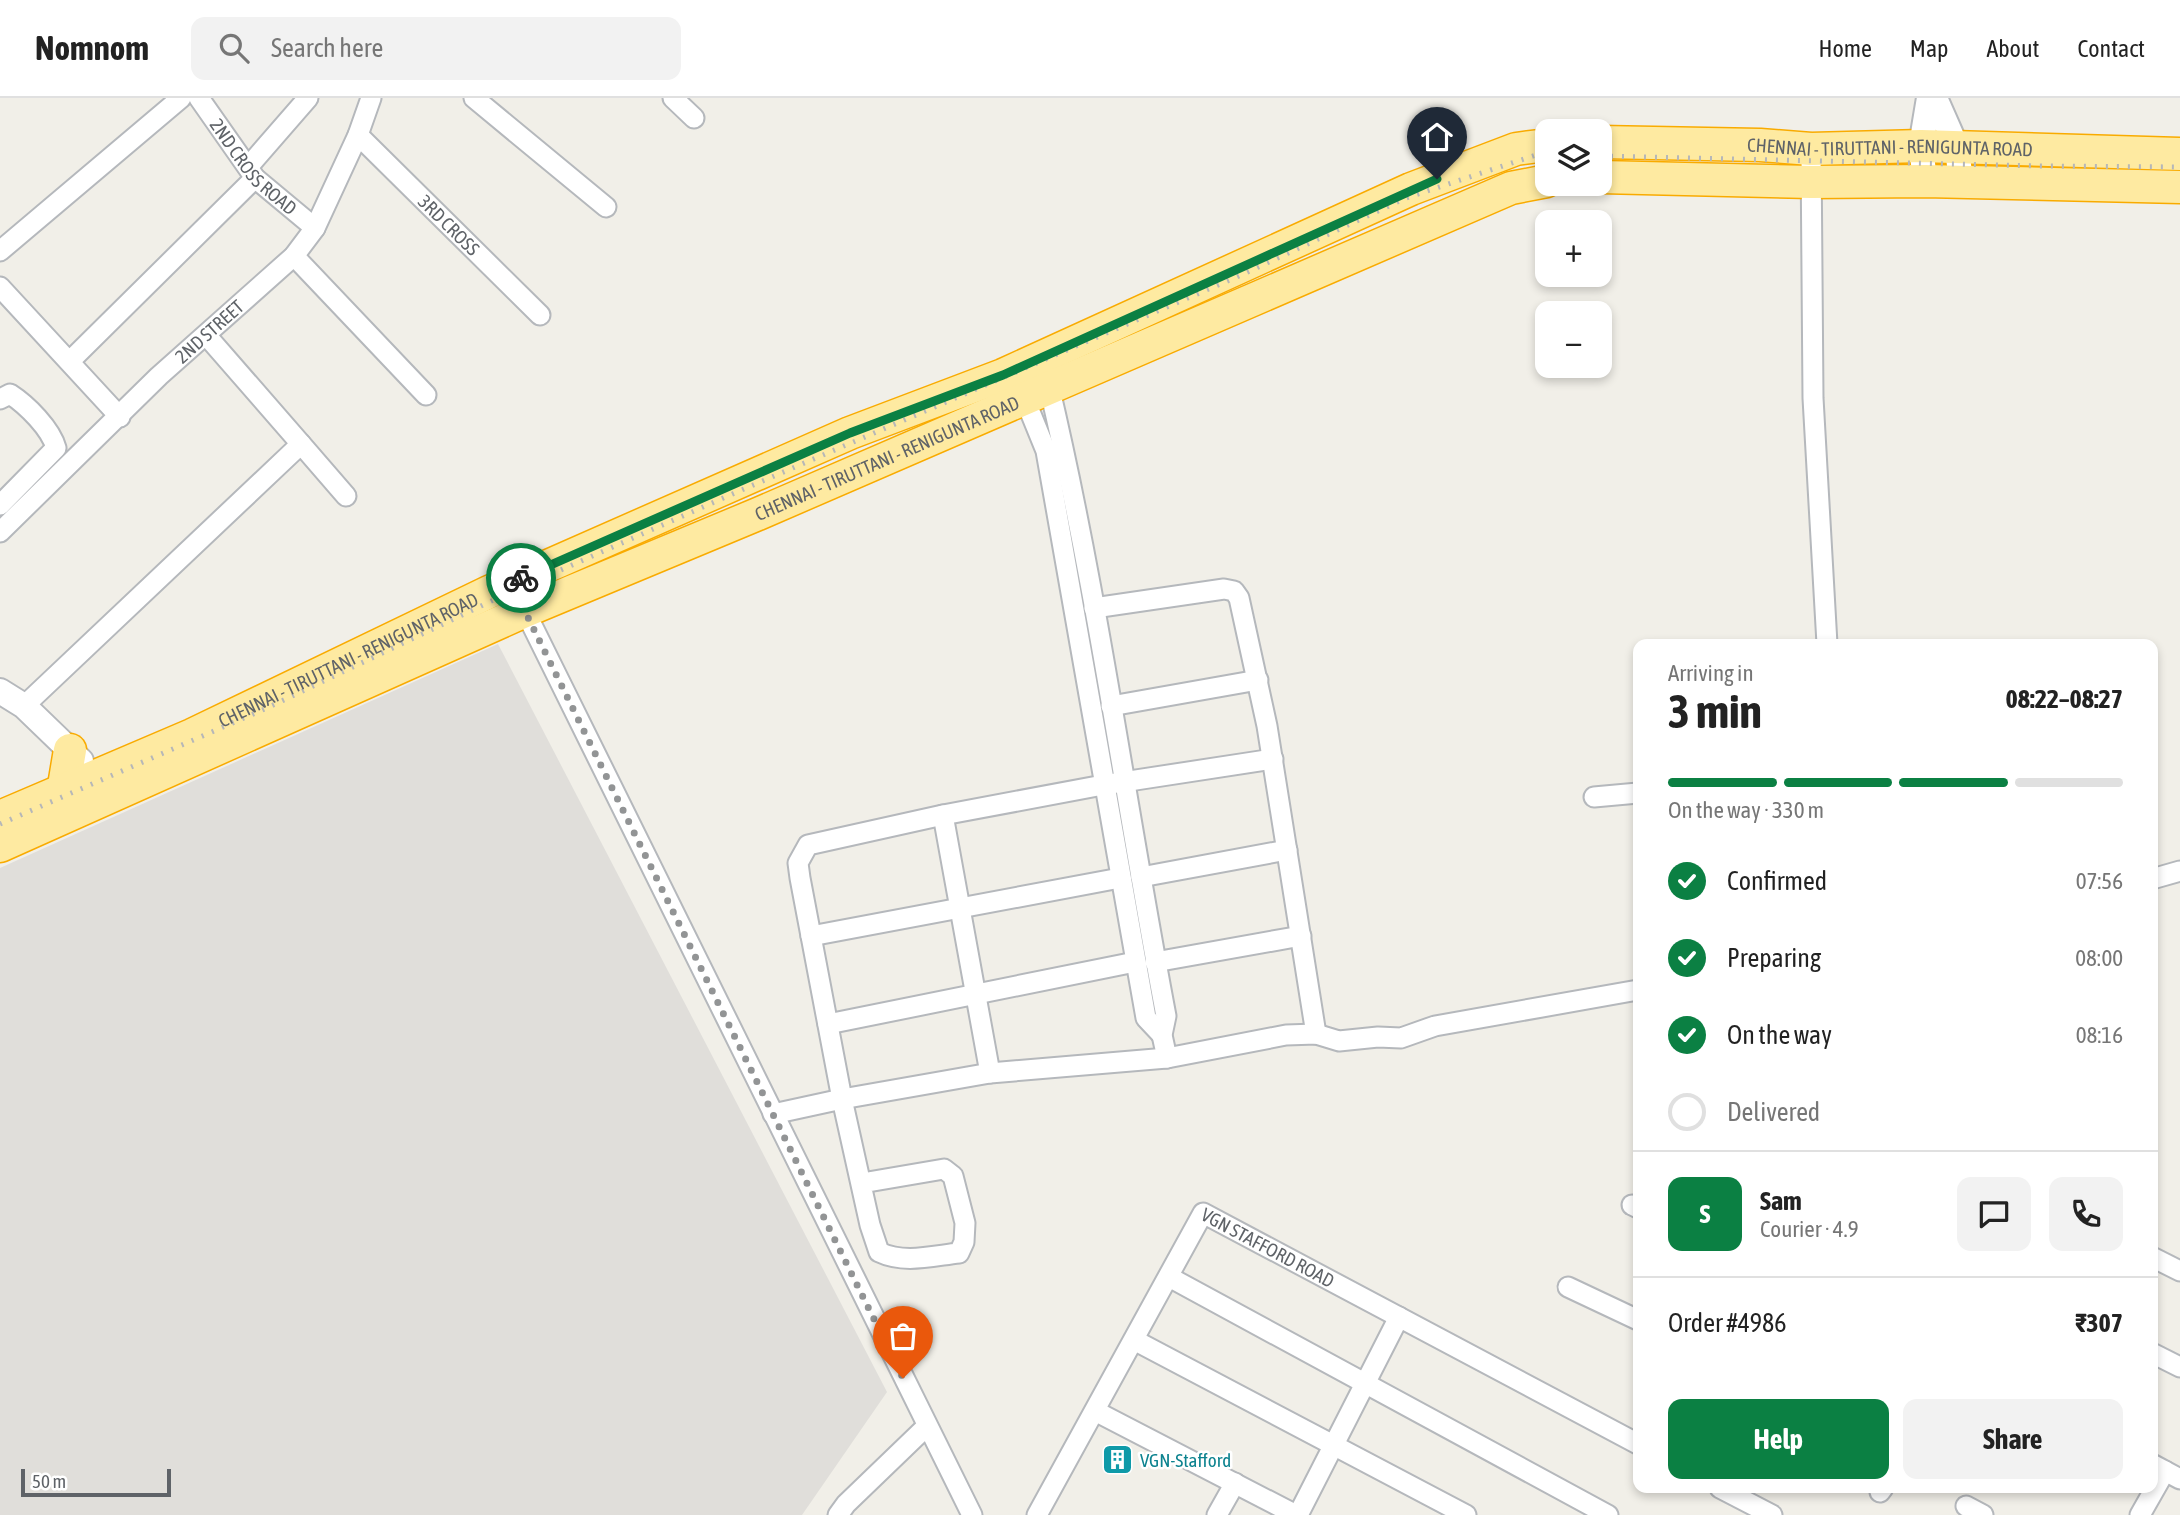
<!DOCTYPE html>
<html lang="en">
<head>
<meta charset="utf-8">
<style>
	:root { --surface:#fff; --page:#f2f2f2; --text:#222; --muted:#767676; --line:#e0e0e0; --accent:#0b8043 }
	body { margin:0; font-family:"Asap Condensed",sans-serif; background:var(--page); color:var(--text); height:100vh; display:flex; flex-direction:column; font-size:26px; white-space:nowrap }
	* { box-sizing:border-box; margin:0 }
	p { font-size:23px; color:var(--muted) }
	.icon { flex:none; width:38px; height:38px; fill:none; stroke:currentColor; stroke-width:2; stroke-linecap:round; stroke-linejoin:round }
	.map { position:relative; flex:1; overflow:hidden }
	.panel { position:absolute; left:1633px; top:541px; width:525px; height:854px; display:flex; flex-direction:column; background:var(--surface); border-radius:14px; box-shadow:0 4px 10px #0003 }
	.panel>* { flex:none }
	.tools { position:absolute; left:1535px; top:21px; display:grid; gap:14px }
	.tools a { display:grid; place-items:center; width:77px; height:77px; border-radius:14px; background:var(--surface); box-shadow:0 4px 10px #0003; font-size:35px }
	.scale { position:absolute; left:21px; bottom:18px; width:150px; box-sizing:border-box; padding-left:7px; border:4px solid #5f6368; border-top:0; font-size:19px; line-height:24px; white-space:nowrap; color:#5f6368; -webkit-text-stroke:5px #fff; paint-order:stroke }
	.pin { position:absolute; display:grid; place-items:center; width:60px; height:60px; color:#fff; margin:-72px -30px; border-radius:50% 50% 50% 0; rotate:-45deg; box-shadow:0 0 7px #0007 }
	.pin .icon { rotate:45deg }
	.courier { position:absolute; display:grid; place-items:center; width:70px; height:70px; margin:-35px; border:5px solid #0b8043; border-radius:50%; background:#fff; color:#222; box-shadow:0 2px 9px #0007 }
	.overview em { font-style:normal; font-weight:700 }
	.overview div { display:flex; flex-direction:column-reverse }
	.overview { display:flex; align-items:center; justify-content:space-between; height:119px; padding:0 35px }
	h1 { font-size:46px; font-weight:700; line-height:52px }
	.bar { display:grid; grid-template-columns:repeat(4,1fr); gap:10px 7px; align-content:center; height:84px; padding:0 35px }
	.bar i { height:9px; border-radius:5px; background:var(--line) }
	.bar .active { background:var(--accent) }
	.bar p { grid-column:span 4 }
	.line { display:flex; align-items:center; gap:18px; padding:0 35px; border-top:2px solid var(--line) }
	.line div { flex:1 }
	.round { display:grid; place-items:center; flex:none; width:74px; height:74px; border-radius:14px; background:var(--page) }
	ol { padding:0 35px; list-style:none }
	li { display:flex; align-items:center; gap:21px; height:77px }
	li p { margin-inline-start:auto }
	li .icon { padding:7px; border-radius:50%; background:var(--accent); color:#fff; stroke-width:4 }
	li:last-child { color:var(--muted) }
	li i { width:38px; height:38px; border:4px solid var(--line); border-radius:50% }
	.button { display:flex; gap:14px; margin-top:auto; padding:14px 35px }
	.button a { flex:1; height:80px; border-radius:14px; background:var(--accent); color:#fff; font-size:28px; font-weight:700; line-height:80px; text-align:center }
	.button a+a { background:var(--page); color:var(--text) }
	header { display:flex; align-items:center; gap:42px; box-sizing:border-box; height:98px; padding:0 35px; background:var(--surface); border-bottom:2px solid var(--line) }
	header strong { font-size:33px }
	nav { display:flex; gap:38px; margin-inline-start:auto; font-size:24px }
	.search { width:490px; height:63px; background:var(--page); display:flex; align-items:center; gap:18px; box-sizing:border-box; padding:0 24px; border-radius:14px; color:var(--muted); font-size:26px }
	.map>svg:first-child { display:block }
	.industrial { fill:#e0deda }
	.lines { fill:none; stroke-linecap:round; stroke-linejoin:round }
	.minor-casing { stroke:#b5b8bc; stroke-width:23 }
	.tertiary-casing { stroke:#b5b8bc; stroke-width:28 }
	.trunk-casing { stroke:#f9ab00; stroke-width:35 }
	.minor { stroke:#fff; stroke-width:19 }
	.tertiary { stroke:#fff; stroke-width:24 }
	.trunk { stroke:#feeaa1; stroke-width:32 }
	.rail { stroke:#b6b7b8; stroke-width:5; stroke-dasharray:2 9; stroke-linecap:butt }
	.done { stroke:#929495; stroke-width:7; stroke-dasharray:0 12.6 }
	.route { stroke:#0b8043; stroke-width:9 }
	.labels { text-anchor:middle; stroke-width:5; stroke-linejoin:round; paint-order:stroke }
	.street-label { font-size:19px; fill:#5f6368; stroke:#fff }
	.culture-label { font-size:19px; fill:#0d838f; stroke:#fff; text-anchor:start }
</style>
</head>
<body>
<header>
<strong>Nomnom</strong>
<div class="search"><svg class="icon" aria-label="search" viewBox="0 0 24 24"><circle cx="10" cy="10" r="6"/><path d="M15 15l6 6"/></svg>Search here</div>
<nav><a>Home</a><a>Map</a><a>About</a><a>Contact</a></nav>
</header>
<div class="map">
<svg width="2180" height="1417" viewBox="0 0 2180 1417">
	<rect width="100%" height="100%" fill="#f1efe8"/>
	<!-- industrial -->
	<path class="industrial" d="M498 546 887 1294 802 1417H0V770Z"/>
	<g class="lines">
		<defs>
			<g id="minor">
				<path id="s1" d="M199 0 255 80 315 130"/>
				<path d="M474 0 606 109"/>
				<path d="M673 0 694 20"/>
				<path id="s2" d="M358 37 540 217"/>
				<path d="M1811 51 1813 300 1827 546"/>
				<path d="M248 69 308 0"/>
				<path d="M0 153 181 0"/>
				<path d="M294 158 426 297"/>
				<path d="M0 189 120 319"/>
				<path d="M70 263 255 80"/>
				<path d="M1049 288C1098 496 1126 708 1166 918L1162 937 1167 960"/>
				<path d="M1024 299 1046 353 1146 920 1162 937"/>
				<path d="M0 301 10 296C27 307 51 331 56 350L0 407"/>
				<path d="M301 346 346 398"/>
				<path id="s3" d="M0 434 159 278 294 158 315 130 358 37 371 0"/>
				<path d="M521 505 972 1417"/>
				<path d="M1094 510 1224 491 1234 493 1239 500 1267 628 1316 936"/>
				<path d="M24 608 301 346 206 237"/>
				<path d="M1111 608 1258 582"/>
				<path d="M1594 699 1638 695"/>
				<path d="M943 717 990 975"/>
				<path d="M1141 779 1287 752"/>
				<path d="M2152 781 2180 773"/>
				<path d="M811 838 1120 780"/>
				<path d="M1155 864 1301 838"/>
				<path d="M828 926 1135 864"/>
				<path d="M773 1016 842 1001 990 975 1167 960 1286 937 1316 936 1339 943 1378 939 1401 940 1435 928 1638 892"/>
				<path d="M862 1085 944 1071 953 1078 965 1125 964 1144 959 1155C932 1158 904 1166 879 1154L870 1127 842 1001 800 780 798 765 808 747 943 717 1103 687 1273 661"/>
				<path d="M1632 1107 1638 1110"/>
				<path d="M2152 1159 2180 1173"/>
				<path d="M1169 1179 1608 1417"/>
				<path d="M1568 1189 1638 1222"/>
				<path d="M1134 1242 1466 1417"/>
				<path d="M2152 1255 2180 1269"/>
				<path d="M1095 1313 1296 1417"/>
				<path d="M2152 1366 2180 1381"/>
				<path d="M1720 1390 1772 1417"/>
				<path d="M1880 1394 1883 1390"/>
				<path d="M1966 1408 1983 1417"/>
				<path d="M838 1417 846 1406 927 1328"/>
				<path id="s4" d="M1037 1417 1203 1115 1638 1346"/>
				<path d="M1217 1417 1235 1385"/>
				<path d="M1298 1417 1399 1219"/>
				<path d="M2140 1417 2165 1373"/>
			</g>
			<g id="tertiary">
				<path d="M1935 0 1957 50 1961 84"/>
				<path d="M1925 83 1921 48 1929 0"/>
				<path d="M0 593 24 608 81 663"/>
			</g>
			<g id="trunk">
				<path id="s5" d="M1600 44 1760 47 1811 51 1921 48 2180 56"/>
				<path d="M1600 79 1811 84 1925 83 2180 89"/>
				<path d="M63 694 70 652"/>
				<path id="s6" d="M0 719 192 637 489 494 850 335 1003 277 1411 91 1516 51 1547 47"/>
				<path id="s7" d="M0 748 525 513 758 416 1511 90 1547 83"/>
			</g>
		</defs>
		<!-- minor casing -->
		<use href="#minor" class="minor-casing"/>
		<!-- tertiary casing -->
		<use href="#tertiary" class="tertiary-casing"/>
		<!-- trunk casing -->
		<use href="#trunk" class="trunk-casing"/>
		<!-- minor -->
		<use href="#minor" class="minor"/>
		<!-- tertiary -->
		<use href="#tertiary" class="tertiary"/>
		<!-- trunk -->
		<use href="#trunk" class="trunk"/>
		<!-- rail -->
		<g class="rail">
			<path d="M1600 58 2039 68 2180 69"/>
			<path d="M0 726 267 610 502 498 737 394 1239 178 1406 100 1536 57H1547"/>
		</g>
	</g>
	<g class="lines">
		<!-- done -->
		<path class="done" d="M521 480 511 485 903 1280"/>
		<!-- route -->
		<path class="route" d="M521 480 850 335 1003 277 1437 81"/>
	</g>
	<!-- icons -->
	<defs>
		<symbol id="building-square" viewBox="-11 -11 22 22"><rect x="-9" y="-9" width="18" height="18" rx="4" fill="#0f9aa8" stroke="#fff"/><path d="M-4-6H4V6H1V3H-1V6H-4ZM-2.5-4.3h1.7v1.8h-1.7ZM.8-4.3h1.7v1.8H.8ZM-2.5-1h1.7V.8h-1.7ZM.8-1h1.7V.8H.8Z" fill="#fff"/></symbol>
	</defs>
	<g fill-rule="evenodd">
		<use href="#building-square" x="1100" y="1344" width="35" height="35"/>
	</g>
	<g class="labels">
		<!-- street labels -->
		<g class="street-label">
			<text dy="7" stroke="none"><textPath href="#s5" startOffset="290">CHENNAI - TIRUTTANI - RENIGUNTA ROAD</textPath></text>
			<text dy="7" stroke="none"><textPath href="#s1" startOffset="88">2ND CROSS ROAD</textPath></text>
			<text dy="7" stroke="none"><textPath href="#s2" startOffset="128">3RD CROSS</textPath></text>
			<text dy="7" stroke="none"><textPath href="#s3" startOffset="290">2ND STREET</textPath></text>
			<text dy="7" stroke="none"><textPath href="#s7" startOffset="968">CHENNAI - TIRUTTANI - RENIGUNTA ROAD</textPath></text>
			<text dy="7" stroke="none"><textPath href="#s6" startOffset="382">CHENNAI - TIRUTTANI - RENIGUNTA ROAD</textPath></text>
			<text dy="7" stroke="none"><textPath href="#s4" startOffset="418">VGN STAFFORD ROAD</textPath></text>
		</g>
		<!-- culture labels -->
		<g class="culture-label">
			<text x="1140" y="1369">VGN-Stafford</text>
		</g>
	</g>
</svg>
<div class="tools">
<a><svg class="icon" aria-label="layers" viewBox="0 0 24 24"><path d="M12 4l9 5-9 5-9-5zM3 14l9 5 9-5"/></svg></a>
<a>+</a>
<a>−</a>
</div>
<div class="scale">50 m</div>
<div class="pin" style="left:903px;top:1280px;background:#ea580c"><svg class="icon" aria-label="bag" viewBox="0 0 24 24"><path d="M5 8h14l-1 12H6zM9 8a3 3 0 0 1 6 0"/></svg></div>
<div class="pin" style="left:1437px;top:81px;background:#1f2937"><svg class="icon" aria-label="home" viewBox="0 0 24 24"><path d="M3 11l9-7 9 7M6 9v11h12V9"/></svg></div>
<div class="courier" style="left:521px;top:480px"><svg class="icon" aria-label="bike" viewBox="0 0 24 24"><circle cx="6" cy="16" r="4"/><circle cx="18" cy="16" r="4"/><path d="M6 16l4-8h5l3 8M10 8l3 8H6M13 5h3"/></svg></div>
<section class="panel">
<div class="overview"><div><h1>3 min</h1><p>Arriving in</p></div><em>08:22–08:27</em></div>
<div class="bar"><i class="active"></i><i class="active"></i><i class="active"></i><i></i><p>On the way · 330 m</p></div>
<ol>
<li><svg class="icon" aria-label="check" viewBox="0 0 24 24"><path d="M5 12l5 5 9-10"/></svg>Confirmed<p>07:56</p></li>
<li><svg class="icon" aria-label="check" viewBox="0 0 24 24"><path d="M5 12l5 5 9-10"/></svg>Preparing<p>08:00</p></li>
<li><svg class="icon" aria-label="check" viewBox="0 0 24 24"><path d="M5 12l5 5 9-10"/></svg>On the way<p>08:16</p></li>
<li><i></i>Delivered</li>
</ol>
<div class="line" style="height:126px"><b class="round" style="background:var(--accent);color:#fff">S</b><div><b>Sam</b><p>Courier · 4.9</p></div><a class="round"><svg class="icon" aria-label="chat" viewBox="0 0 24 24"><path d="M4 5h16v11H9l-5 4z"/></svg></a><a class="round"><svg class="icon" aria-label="phone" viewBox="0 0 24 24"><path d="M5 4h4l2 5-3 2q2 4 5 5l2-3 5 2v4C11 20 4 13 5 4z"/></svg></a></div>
<div class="line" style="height:91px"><div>Order #4986</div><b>₹307</b></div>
<div class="button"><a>Help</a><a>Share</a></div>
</section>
</div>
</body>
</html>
